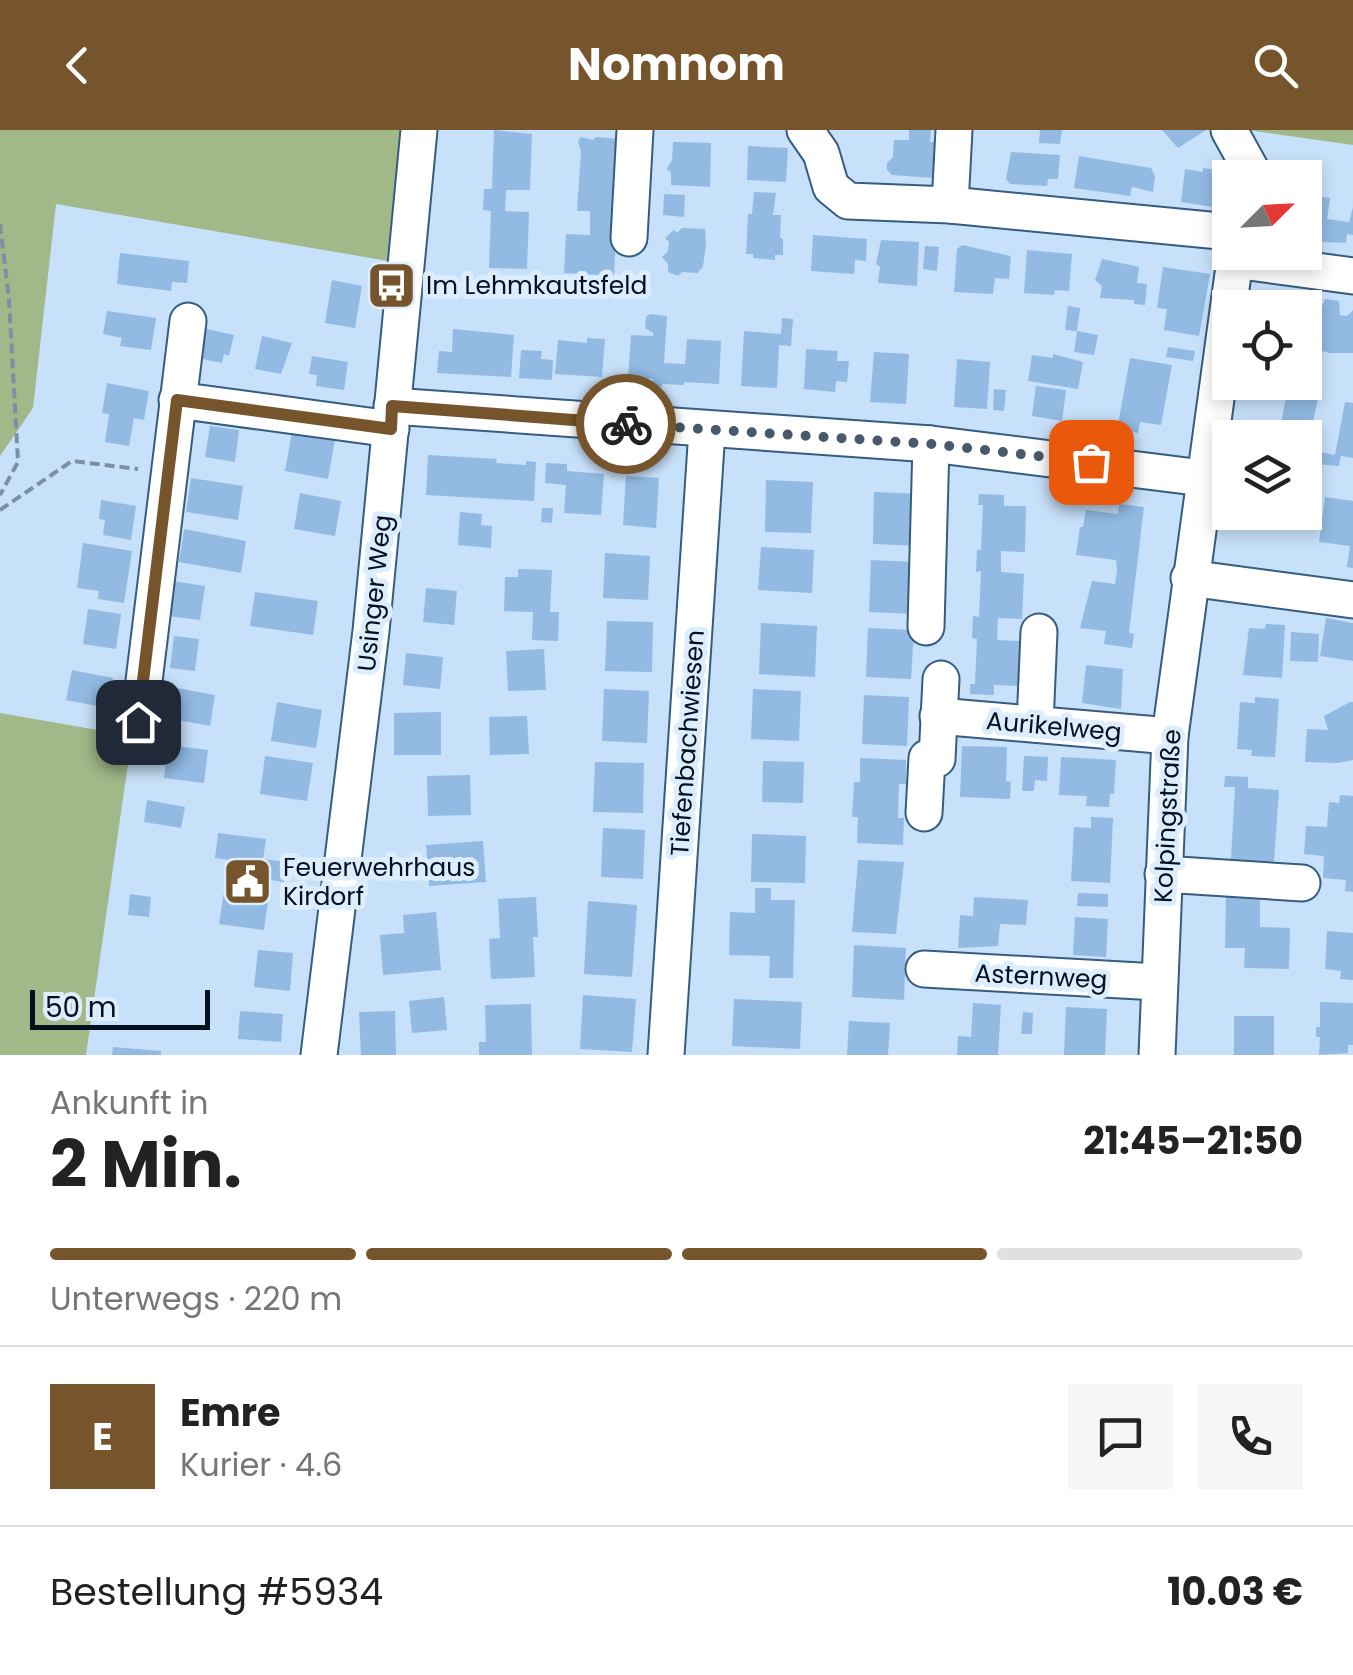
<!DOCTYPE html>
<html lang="de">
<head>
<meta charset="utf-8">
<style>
	:root { --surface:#fff; --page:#f6f6f6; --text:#222; --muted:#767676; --line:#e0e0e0; --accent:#77552c }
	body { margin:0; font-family:Poppins,sans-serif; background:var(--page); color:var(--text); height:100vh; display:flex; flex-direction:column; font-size:38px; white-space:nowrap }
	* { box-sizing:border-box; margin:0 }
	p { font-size:32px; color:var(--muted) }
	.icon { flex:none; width:55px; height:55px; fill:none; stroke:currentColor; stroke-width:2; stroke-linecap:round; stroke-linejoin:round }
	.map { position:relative; height:925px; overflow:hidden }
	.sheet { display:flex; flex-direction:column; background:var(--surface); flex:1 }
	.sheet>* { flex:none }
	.needle { width:65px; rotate:66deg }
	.fabs { position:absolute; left:1212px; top:30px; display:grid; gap:20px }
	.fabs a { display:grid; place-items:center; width:110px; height:110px; border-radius:0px; background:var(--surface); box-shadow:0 5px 15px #0003; font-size:50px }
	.scale { position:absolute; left:30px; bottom:25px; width:180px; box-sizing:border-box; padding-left:10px; border:5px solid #03101e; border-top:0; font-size:28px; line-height:35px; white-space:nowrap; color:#03101e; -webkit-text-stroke:8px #dcedfe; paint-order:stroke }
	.pin { position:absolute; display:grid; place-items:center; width:85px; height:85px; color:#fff; margin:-42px; border-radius:20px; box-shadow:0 5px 15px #0006 }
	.courier { position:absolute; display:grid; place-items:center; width:100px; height:100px; margin:-50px; border:8px solid #77552c; border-radius:50%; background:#fff; color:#222; box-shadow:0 2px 12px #0007 }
	.overview em { font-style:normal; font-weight:700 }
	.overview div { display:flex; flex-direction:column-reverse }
	.overview { display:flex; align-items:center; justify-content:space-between; height:170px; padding:0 50px }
	h1 { font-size:65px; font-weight:700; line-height:75px }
	.bar { display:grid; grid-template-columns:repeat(4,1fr); gap:15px 10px; align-content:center; height:120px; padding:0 50px }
	.bar i { height:12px; border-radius:8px; background:var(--line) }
	.bar .current { background:var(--accent) }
	.bar p { grid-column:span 4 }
	.line { display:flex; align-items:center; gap:25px; padding:0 50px; border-top:2px solid var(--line) }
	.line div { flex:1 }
	.round { display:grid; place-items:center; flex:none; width:105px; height:105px; border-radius:0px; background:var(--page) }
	header { display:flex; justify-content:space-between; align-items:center; height:130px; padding:0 50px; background:var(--accent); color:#fff; font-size:45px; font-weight:700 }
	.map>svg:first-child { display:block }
	.green { fill:#a1b888 }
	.building { fill:#92bae3 }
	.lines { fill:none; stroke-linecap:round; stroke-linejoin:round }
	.minor-casing { stroke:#365c80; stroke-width:39 }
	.path { stroke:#7c90a5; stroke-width:4; stroke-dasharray:10 5; stroke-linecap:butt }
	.minor { stroke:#fff; stroke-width:35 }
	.done { stroke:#48596b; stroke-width:10; stroke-dasharray:0 18 }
	.route { stroke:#77552c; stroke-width:12 }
	.labels { text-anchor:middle; stroke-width:10; stroke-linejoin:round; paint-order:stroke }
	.poi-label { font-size:25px; fill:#03101e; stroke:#dcedfe; text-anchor:start }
	.street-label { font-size:25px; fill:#03101e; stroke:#dcedfe }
</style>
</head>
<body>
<header><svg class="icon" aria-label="back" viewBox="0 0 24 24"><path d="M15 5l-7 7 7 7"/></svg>Nomnom<svg class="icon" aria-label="search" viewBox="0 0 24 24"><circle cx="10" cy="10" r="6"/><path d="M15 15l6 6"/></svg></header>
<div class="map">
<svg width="1353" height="925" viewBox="0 0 1353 925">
	<rect width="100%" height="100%" fill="#c8e1fa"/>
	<!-- green -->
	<g class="green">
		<path d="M0 0H405L388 131 56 74 33 278 0 326Z"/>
		<path d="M1248 0H1353V15Z"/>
		<path d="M0 583 132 606 86 925H0Z"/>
	</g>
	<!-- building -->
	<g class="building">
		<path d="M494 0 532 4 530 60H506L505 81 529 82 527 139 489 138 491 81 483 80 484 59H492Z"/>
		<path d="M909 0H931L930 12H936L934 48 892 45 887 40V33L893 27 894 10H909Z"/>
		<path d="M1040 0H1062L1060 14 1039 13Z"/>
		<path d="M1162 0H1206L1178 18Z"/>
		<path d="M581 7 593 10 596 7 621 9 618 83H612L611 106 616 107 614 146 564 143 566 104 590 105V81H577L581 22 578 11Z"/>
		<path d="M673 12 711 13 710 57 671 55V43L667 39 672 30Z"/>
		<path d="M748 16 788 18 786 52 747 50Z"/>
		<path d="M1011 22 1060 25 1058 49H1048L1047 56 1010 54 1006 49Z"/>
		<path d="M1079 26 1151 38 1155 46 1153 62 1132 57 1130 66 1074 58Z"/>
		<path d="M1203 38 1224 41 1219 78 1181 72 1185 39 1203 42Z"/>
		<path d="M754 62 776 63 773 85H781L780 108 783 109V125H775V130L753 128V124H746L748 84H752Z"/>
		<path d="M664 64 685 65 684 87 663 85Z"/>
		<path d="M1305 65 1330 68 1327 89 1349 92 1353 77V105L1347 104 1346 113 1305 111Z"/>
		<path d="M682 98 705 99 706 114 703 137 697 143 682 142 678 146 668 142V134L662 127 668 121 669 112 665 108 674 100 677 103Z"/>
		<path d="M813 105 867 109 866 131 855 130 854 144 811 141Z"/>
		<path d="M881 110 919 112 917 156 878 153 880 137 876 134Z"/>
		<path d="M962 115 1011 126 1009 149 995 148 993 164 954 162 957 119Z"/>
		<path d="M925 116 939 117 937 141 923 139Z"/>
		<path d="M1027 120 1072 124 1069 161 1055 160 1054 165 1024 163Z"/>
		<path d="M120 123 189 131 187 153 172 152 171 161 117 154Z"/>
		<path d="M1102 129 1139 137 1137 153 1147 154 1145 175 1134 174V170L1100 168 1102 156 1095 150Z"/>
		<path d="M1163 137 1210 144 1199 206 1164 200 1167 179 1157 178Z"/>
		<path d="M332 150 362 156 355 198 325 193Z"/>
		<path d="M1325 169 1339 171 1340 185 1347 186 1353 180V223H1330L1305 217V180L1320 182Z"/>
		<path d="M1068 176 1080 178 1077 201 1065 200Z"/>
		<path d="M107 181 156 188 151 220 120 216 122 208 103 204Z"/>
		<path d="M650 184 667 186 664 233 685 234 687 209 721 211 719 254 684 252V255L662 254V257L653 256V249L628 248 631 205 653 206V203L645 198 646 187Z"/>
		<path d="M782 188 793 189 791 216 779 215 777 258 741 256 744 201 781 204Z"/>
		<path d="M203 198 234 205 229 226 224 224 222 233 188 226Z"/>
		<path d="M453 199 514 205 511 247 437 243 439 221 452 222Z"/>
		<path d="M1077 201 1098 205 1094 225 1074 222Z"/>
		<path d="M262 206 292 213 281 244 255 239Z"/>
		<path d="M587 208 605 209 602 247 555 244 558 210 587 213Z"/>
		<path d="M1168 217 1195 221 1193 231 1166 227Z"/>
		<path d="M806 219 838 221 837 231H849L847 252 836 251 835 262 804 259Z"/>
		<path d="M521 220 542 221 541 229 553 230 552 250 519 248Z"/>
		<path d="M874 222 909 224 906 274 870 272Z"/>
		<path d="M1053 224 1083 232 1078 259 1028 251 1032 225 1053 228Z"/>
		<path d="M312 226 348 232 344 260 316 256 317 245 309 244Z"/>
		<path d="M1130 228 1172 235 1161 295 1140 292 1138 303 1117 300Z"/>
		<path d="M957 229 990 232 987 279 954 277Z"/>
		<path d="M107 253 149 261 144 290 134 288 129 316 105 312 109 284 102 283Z"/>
		<path d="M1036 256 1066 260 1062 291 1032 286Z"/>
		<path d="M994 259 1006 260 1004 281 993 280Z"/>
		<path d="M1287 262 1318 268 1307 320 1320 322 1335 325 1345 272 1353 273V328L1341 326 1339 336 1305 333V308L1279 304Z"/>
		<path d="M210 296 239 300 235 332 205 327Z"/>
		<path d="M293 296 336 304 328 349 285 341Z"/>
		<path d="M428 325 497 329 496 333 526 335V331L536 332 534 371 426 365Z"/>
		<path d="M546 333 567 334V341L604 344 601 385 564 383 566 355 545 353Z"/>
		<path d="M626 346 659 348 656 398 623 395Z"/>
		<path d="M191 348 243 356 238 390 186 382Z"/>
		<path d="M766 350 813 352 811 403 765 402Z"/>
		<path d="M874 362 920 364 917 416 873 414Z"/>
		<path d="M300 363 341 371 335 406 294 399Z"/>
		<path d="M979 364 1004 365V376H1026L1025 422 1001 421V442L1024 444 1022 489 998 488 997 510 1021 511 1019 556 994 555V565L970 564V554H975L977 509 972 508 973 486 979 487 981 441 976 442 977 420H981L983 375H978Z"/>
		<path d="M1325 367 1353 371V438L1347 437 1350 416 1319 412Z"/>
		<path d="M101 370 136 376 131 410 103 405 105 390 99 389Z"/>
		<path d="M1119 374 1144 377 1129 503 1134 504 1132 518 1104 514 1106 501 1080 498 1092 451 1115 454 1117 441 1116 430 1076 425 1080 397H1083L1086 380 1118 384Z"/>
		<path d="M542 378H553L552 393 541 392Z"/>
		<path d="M460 382 482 384 481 395 492 396 491 418 458 415Z"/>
		<path d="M184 399 246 411 241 443 179 432Z"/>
		<path d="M83 413 132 421 124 473 98 469 99 461 77 458Z"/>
		<path d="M761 417 814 420 812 463 758 460Z"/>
		<path d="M605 423 650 426 648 470 603 468Z"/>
		<path d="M871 430 916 432 914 484 869 482Z"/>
		<path d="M518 439 552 440 550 482H559L558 511 532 510 533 482 504 481 505 447H518Z"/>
		<path d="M173 451 205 456 200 490 167 486Z"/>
		<path d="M426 458 457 461 454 495 423 492Z"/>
		<path d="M255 462 318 471 313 505 250 496Z"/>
		<path d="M88 479 121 484 116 519 83 514Z"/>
		<path d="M1326 488 1353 493V531L1320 526Z"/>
		<path d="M607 491 653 492 652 542 605 541Z"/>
		<path d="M761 493 817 496 815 547 759 544Z"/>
		<path d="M1266 494 1285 495 1282 548 1243 545 1249 498 1265 499Z"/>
		<path d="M868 498 914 500 911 549 866 547Z"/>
		<path d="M1291 502 1319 504 1318 532 1290 531Z"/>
		<path d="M174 506 199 509 195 541 170 538Z"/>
		<path d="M544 519 546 560 508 561 506 521Z"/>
		<path d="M406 523 443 527 440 559 403 555Z"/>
		<path d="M1086 535 1123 539 1121 579 1082 573Z"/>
		<path d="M72 540 113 548 107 578 66 570Z"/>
		<path d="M177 558 215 565 210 596 172 589Z"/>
		<path d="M604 559 649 561 647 613 602 611Z"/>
		<path d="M753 559 801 561 799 611 751 609Z"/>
		<path d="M864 565 909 567 907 616 862 614Z"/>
		<path d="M1255 567 1279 569 1275 627 1251 626 1252 620 1237 619 1240 572 1255 573Z"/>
		<path d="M277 572 322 580 316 618 271 611Z"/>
		<path d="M1350 572H1353V630L1338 633 1305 632 1307 599 1328 600 1324 586Z"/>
		<path d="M441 582V625H394V583Z"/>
		<path d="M527 586 529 624 490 625 489 587Z"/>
		<path d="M168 615 208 620 204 653 164 648Z"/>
		<path d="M962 616 1007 617 1006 651 1011 652 1010 669 960 667Z"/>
		<path d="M265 626 313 633 307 671 260 664Z"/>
		<path d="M1024 626 1048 627 1047 651 1035 650 1034 661H1022Z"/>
		<path d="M1061 627 1116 630 1114 664H1110L1109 677 1086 676 1087 666 1059 665Z"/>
		<path d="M860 628 906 630V654H899L898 688H904L903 715 857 713 858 687H852L854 652H860Z"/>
		<path d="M763 631 804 632 803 673 762 672Z"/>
		<path d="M595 632 644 633 643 683 593 682Z"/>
		<path d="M470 645 471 685 428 686 427 646Z"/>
		<path d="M1225 646 1248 647V658L1279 660 1274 732 1231 729 1235 657H1224Z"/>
		<path d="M1340 665 1353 666V762L1345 761 1346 750 1323 748 1324 726 1304 724 1306 696 1327 697 1329 672 1339 673Z"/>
		<path d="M147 670 185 677 181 698 144 692Z"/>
		<path d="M1091 687 1113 688 1110 753 1071 751 1074 697 1091 698Z"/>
		<path d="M603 698 645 700 643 749 601 747Z"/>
		<path d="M218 703 266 709 263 729 287 732 284 752 271 750 264 800 219 794 229 730 215 728Z"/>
		<path d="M752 704 806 706 805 753 751 752Z"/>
		<path d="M483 711 486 752 429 756 426 715Z"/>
		<path d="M858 730 904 732 896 804 852 802Z"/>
		<path d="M755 758H771V770H795L793 848H769L770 826 729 825 730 782 755 783Z"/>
		<path d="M1078 763 1108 764V777L1077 776Z"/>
		<path d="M130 764 151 767 149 787 128 785Z"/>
		<path d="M1226 766 1260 767V797L1290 798 1289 839 1244 838 1245 818H1225Z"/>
		<path d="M536 767 538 807H533L535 847 491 849 489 809 500 808 498 769Z"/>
		<path d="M974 767 1028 770 1026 795 1000 794 998 816 958 818 960 785 973 786Z"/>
		<path d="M588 771 637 775 632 847 584 844Z"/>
		<path d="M436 782 441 840 383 845 380 805 404 803 403 785Z"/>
		<path d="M1075 787 1108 789 1106 827 1073 825Z"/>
		<path d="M1327 801 1353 803V850L1340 849 1341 841 1325 839Z"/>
		<path d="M854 815 906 818 904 870 852 867Z"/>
		<path d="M258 820 293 823 290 861 254 857Z"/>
		<path d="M583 865 636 869 632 922 580 919Z"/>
		<path d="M444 867 447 900 412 903 409 871Z"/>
		<path d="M734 869 802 872 800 919 732 916Z"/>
		<path d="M1320 872 1353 873V915H1348V923L1319 925 1320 907H1316V897H1320Z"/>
		<path d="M973 873 1001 875 998 925H957L958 906 971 907Z"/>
		<path d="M531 874 532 925H479V912H486L485 875Z"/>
		<path d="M1066 877 1107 879 1105 925H1064Z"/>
		<path d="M240 881 283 884 281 912 238 909Z"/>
		<path d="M395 881 396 925H361L359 882Z"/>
		<path d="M1023 882 1033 883 1032 904H1021Z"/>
		<rect x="1234" y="886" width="40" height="39"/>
		<path d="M849 891 890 893 888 925H847Z"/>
		<path d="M113 917 161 921V925H112Z"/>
	</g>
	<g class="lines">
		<defs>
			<g id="minor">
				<path d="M805 0 821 23 831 57 848 71 950 75 1230 102"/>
				<path d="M1229 0 1250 38 1248 48"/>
				<path d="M950 75 954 0"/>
				<path d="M629 108 635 0"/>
				<path d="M1235 130 1353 146"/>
				<path d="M177 270 391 299"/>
				<path d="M392 276 931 314 1203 348"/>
				<path d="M1189 448 1353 470"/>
				<path d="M926 497 931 314"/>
				<path d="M938 586 1170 606"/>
				<path d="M139 592 188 191"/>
				<path d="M1035 594 1039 502"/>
				<path d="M924 683 927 628 937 629 941 549"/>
				<path d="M1163 744 1302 753"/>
				<path d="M924 839 1158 852"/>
				<path d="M319 925 371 501 419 0"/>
				<path d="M666 925 707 300"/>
				<path d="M1157 925 1170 606 1236 122"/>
			</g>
		</defs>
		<!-- minor casing -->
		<use href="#minor" class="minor-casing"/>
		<!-- path -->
		<g class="path">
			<path d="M0 94 9 170 18 332 0 365"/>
			<path d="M0 380 72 331 138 339"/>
		</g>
		<!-- minor -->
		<use href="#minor" class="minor"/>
	</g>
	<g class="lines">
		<!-- done -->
		<path class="done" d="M626 294 931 314 1091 332"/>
		<!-- route -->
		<path class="route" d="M138 592 177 270 391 299 392 276 626 294"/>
	</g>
	<!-- icons -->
	<defs>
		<symbol id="bus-square" viewBox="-11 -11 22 22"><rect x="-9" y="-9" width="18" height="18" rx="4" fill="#77552c" stroke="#dcedfe"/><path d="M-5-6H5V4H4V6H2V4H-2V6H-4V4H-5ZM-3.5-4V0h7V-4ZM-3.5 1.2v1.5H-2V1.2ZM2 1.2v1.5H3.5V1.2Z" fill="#fff"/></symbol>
		<symbol id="civic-square" viewBox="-11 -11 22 22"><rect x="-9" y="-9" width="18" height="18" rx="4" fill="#77552c" stroke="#dcedfe"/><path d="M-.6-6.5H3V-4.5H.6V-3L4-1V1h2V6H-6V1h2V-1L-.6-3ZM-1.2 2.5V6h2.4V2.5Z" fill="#fff"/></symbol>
	</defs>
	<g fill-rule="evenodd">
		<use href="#bus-square" x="364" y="128" width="55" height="55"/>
		<use href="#civic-square" x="220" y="724" width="55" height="55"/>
	</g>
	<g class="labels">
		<!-- poi labels -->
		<g class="poi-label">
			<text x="426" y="164">Im Lehmkautsfeld</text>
			<text x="283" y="746">Feuerwehrhaus<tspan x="283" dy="29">Kirdorf</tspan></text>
		</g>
		<!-- street labels -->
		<g class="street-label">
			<text transform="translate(374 463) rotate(-84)" y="9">Usinger Weg</text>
			<text transform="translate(1054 596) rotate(5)" y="9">Aurikelweg</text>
			<text transform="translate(687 613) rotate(-86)" y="9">Tiefenbachwiesen</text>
			<text transform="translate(1167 686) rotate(-87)" y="9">Kolpingstraße</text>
			<text transform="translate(1041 846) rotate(3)" y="9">Asternweg</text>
		</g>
	</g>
</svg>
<div class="fabs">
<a><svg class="needle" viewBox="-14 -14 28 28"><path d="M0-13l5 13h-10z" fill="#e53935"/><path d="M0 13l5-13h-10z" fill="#767676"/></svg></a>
<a><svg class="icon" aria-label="locate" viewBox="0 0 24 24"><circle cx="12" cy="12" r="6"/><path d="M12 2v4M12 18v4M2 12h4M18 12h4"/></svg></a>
<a><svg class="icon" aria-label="layers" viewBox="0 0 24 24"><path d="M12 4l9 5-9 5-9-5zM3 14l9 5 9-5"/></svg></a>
</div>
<div class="scale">50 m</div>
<div class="pin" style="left:1091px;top:332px;background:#ea580c"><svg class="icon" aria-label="bag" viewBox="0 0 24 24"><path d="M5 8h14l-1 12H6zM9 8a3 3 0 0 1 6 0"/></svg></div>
<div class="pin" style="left:138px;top:592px;background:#1f2937"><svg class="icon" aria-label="home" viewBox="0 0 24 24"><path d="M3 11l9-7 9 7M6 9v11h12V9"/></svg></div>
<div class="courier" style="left:626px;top:294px"><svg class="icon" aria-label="bike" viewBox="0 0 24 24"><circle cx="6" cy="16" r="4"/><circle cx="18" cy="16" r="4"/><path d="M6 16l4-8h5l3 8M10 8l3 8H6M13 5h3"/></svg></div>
</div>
<section class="sheet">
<div class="overview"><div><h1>2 Min.</h1><p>Ankunft in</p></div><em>21:45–21:50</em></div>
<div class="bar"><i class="current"></i><i class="current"></i><i class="current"></i><i></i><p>Unterwegs · 220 m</p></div>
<div class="line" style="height:180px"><b class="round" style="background:var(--accent);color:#fff">E</b><div><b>Emre</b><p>Kurier · 4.6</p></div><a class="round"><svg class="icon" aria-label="chat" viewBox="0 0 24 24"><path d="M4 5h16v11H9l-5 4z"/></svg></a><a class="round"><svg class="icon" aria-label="phone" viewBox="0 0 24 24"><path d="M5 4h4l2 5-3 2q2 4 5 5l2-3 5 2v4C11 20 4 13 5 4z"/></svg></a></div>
<div class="line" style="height:130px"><div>Bestellung #5934</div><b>10.03 €</b></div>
</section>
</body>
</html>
